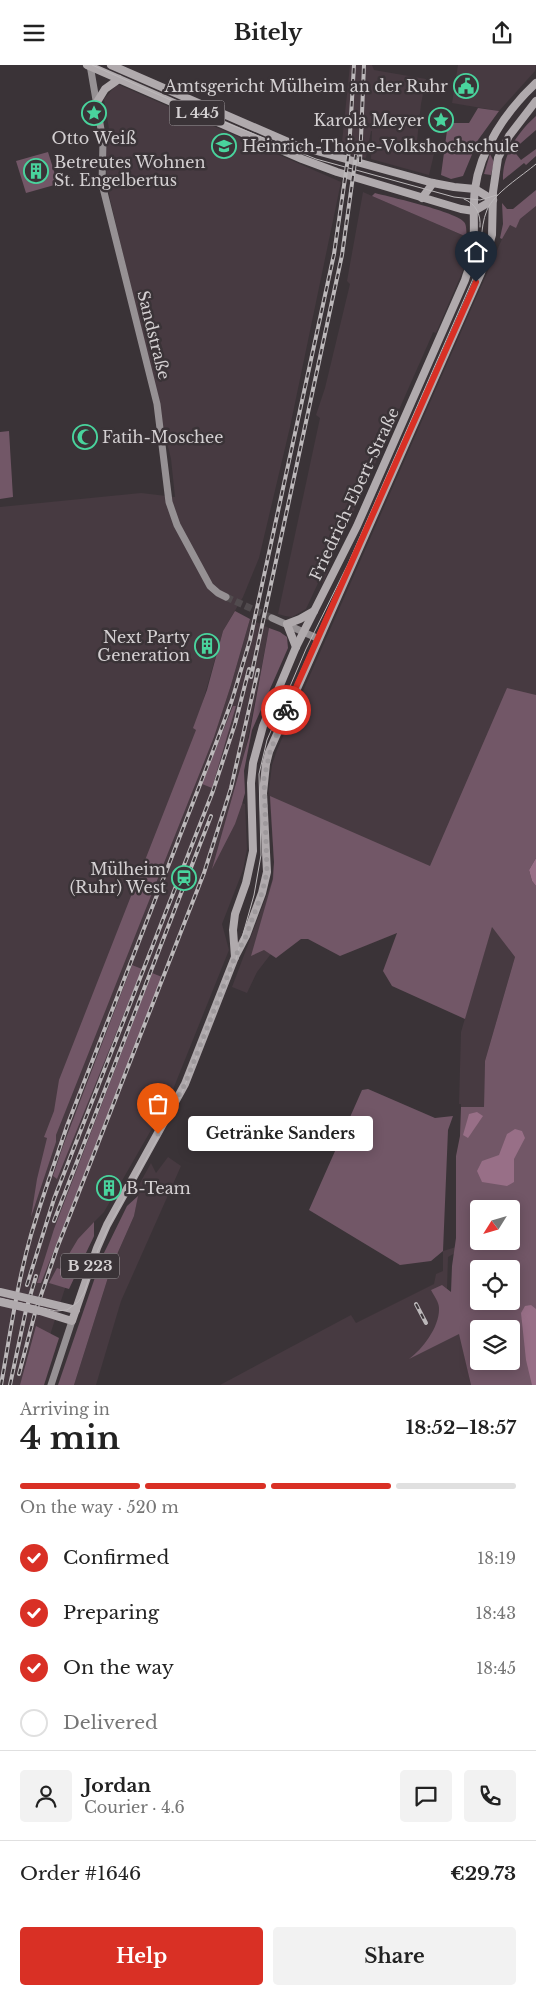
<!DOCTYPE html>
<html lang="en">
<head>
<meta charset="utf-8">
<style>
	:root { --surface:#fff; --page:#f2f2f2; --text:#222; --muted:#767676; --line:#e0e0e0; --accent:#d93025 }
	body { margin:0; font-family:"Libre Baskerville",serif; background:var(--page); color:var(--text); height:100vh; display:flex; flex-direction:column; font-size:19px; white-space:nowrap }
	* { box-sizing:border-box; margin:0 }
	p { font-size:16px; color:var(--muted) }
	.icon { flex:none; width:28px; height:28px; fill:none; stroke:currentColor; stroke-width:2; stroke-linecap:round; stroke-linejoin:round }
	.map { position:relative; height:1320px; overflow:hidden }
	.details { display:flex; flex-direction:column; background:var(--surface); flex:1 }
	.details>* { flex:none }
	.needle { width:32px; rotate:233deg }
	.fabs { position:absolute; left:470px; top:1135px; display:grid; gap:10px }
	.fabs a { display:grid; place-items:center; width:50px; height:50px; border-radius:5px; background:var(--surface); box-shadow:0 2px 12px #0003; font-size:25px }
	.pin { position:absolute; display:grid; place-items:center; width:42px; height:42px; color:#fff; margin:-51px -21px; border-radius:50% 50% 50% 0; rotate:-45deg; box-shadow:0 0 5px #0007 }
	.pin .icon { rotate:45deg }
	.courier { position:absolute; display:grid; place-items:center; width:50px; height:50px; margin:-25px; border:4px solid #d93025; border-radius:50%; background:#fff; color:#222; box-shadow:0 1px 6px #0007 }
	.bubble { position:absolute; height:35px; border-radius:5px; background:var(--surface); box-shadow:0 2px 12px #0003; font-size:16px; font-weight:700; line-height:35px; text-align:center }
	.summary em { font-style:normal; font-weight:700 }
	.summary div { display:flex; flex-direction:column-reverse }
	.summary { display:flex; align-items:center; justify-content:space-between; height:85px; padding:0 20px }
	h1 { font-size:32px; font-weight:700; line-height:38px }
	.bar { display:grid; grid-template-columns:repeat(4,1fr); gap:8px 5px; align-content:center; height:60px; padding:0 20px }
	.bar i { height:6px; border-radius:4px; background:var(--line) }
	.bar .on { background:var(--accent) }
	.bar p { grid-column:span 4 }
	.line { display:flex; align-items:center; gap:12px; padding:0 20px; border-top:1px solid var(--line) }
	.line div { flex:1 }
	.round { display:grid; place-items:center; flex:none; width:52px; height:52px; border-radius:5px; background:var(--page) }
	ol { padding:0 20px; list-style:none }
	li { display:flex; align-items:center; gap:15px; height:55px }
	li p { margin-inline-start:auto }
	li .icon { padding:5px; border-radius:50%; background:var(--accent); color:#fff; stroke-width:4 }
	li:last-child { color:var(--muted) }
	li i { width:28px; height:28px; border:2px solid var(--line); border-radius:50% }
	.cta { display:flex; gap:10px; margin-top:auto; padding:10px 20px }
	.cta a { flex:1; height:58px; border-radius:5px; background:var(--accent); color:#fff; font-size:20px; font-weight:700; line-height:58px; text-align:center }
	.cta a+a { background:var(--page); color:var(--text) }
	header { display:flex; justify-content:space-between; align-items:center; height:65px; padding:0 20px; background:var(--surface); font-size:22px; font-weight:700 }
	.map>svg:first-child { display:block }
	.built { fill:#473a41 }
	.green { fill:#725767; fill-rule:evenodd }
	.water { fill:#986f87 }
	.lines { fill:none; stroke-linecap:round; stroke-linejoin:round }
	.secondary-tunnel { stroke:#514b4e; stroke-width:7; stroke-dasharray:7 3.5; stroke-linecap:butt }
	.secondary { stroke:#969194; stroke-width:7 }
	.primary { stroke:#b0aaad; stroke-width:8 }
	.tram { stroke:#bcb8ba; stroke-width:1 }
	.rail-casing { stroke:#bcb8ba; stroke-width:4 }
	.rail { stroke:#3a3337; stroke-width:2; stroke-dasharray:5.5; stroke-linecap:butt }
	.primary-bridge { stroke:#b0aaad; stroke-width:8 }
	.done { stroke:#9e999c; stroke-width:5; stroke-dasharray:0 9 }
	.route { stroke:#d93025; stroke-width:6 }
	.labels { text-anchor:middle; stroke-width:5; stroke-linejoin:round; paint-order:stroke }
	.shield { fill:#3a3337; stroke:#a6a1a4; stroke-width:1 }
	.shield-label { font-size:15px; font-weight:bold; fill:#d4d0d2 }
	.poi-label { font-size:16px; fill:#d4d0d2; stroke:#3a3337; text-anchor:end }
	.street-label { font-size:16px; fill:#d4d0d2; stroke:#3a3337 }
</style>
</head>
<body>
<header><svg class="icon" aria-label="menu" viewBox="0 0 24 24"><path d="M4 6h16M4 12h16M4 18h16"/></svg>Bitely<svg class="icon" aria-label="share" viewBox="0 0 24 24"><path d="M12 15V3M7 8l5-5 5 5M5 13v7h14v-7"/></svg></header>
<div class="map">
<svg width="536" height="1320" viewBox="0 0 536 1320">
	<rect width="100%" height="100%" fill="#3a3337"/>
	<!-- built -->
	<g class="built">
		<path d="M350 0H372L374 5 426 14 421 39 416 85 434 89 429 110 371 94 372 66H371L366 93 341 87Z"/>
		<path d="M458 0H536L535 6 499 46 452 38Z"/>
		<path d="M117 19 341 117 290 362 259 493 243 532 223 566 201 643 214 671 231 620 250 554 269 563 243 698 245 728 242 738 245 739 247 784 243 805 222 859 229 885 170 1032 104 1147 94 1157V1171L92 1176 68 1214 34 1320H0V442L141 428 175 432 171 394 110 134 104 88 109 64 104 34Z"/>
		<path d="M363 127 467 172 464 203 436 268 433 267 432 270 360 433 327 500 330 502 323 518 319 516 306 544 292 552 285 551 278 549 320 353 316 350 325 323 350 219 347 216Z"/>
		<path d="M536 141V704L471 787 277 881 257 907 247 928 232 922 272 816 274 798 269 724 272 700 277 685 502 174 510 160 516 162 520 154Z"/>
		<path d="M492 861 515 892 485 996 484 1043 461 1042V1039H459L461 967Z"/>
		<path d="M168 1092 181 1101 121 1236 96 1320H74L111 1203 134 1151 140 1118 151 1098 156 1108Z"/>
		<path d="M456 1182 455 1188 448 1192 447 1224 451 1227 471 1320H220L351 1250 356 1258 434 1219 436 1209 443 1206V1186Z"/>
	</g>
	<!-- green -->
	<g class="green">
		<path d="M478 43 499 46 478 75 463 111 451 114 441 110 448 58H469Z"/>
		<path d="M536 51V65L513 85 521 95 536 84V91L526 100 524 98 503 115C502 90 518 67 536 51Z"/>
		<path d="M48 87 58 119 26 128 16 96Z"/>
		<path d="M490 89 494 97 491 110 484 109Z"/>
		<path d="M536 125V141L520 154 516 163 510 160 502 174 500 173 503 159 502 138 507 144H513Z"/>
		<path d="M375 128C390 132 457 147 464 157 467 160 466 168 467 172L372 131Z"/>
		<path d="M9 366 13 432 0 434V367Z"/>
		<path d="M235 546 250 554 231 620 214 672 56 1070V1077L31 1152 37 1114 47 1073 44 1072 54 1046 59 1015 196 665 193 663 207 625 223 566Z"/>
		<path d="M269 563 280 567 287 572 288 583 252 665 244 706 245 728 242 739 235 759 212 804 249 672Z"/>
		<path d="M507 623 536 630V793L529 805 532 816 536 821V1320H471L459 1269 409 1294C423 1284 440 1261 439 1243 439 1237 434 1231 431 1225L442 1220 451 1227 452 1201 456 1173V1091L460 1071 461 1042H484L485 996 515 892 492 862 465 954 392 921 383 906 397 868 340 891 308 874H301L276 893 264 885 251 891 273 814 274 797 270 731 430 801ZM479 1144H511V1176H479ZM479 1204H511V1236H479ZM479 1264H511V1296H479Z"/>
		<path d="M233 641H236L212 723 202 719Z"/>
		<path d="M132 900 142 904 57 1114 53 1111 63 1081Z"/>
		<path d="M152 908 162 912 41 1218H37L54 1164Z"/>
		<path d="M368 1024 435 1053 453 1051 448 1065 443 1186 431 1196 400 1200 309 1145 362 1025Z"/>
		<path d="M138 1131 134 1151 111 1203 74 1320H58L102 1192 127 1141Z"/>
		<path d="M94 1157V1171L69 1224 49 1218 57 1203 60 1204 78 1174Z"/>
		<path d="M36 1261 59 1273 44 1320H20Z"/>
	</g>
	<!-- water -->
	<g class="water">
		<path d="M536 793V821L532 816 529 805Z"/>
		<path d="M477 1047 483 1051 468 1073 463 1070 469 1049Z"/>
		<path d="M515 1064 522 1066 525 1073 514 1094V1117L507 1121 482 1117 477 1106 482 1096 499 1090 507 1069Z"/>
		<path d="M531 1240 536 1244V1320H532L526 1295 521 1248 525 1241Z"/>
	</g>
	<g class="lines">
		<!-- secondary-tunnel -->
		<path class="secondary-tunnel" d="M226 532 272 553"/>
		<!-- secondary -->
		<g class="secondary">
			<path d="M90 0 103 76 102 119 157 339 169 437 177 460 210 521 218 528 226 532"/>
			<path d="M272 553 319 574"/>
			<path d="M51 1320 72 1256"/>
		</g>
		<!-- primary -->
		<g class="primary">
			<path d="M87 0 302 94 337 107 461 144 474 146 493 135"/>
			<path d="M111 0 295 80 433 118 454 122 475 124 493 135"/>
			<path d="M97 37 105 24 119 14"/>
			<path d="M422 133 433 118"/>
			<path d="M296 582 287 559 300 554 314 546"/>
			<path d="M235 892 233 865 235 849 246 818 253 786 251 718 253 698 263 661 296 582 357 461 465 215C467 208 470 201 472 193 476 171 472 146 475 124 480 84 507 45 536 18"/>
			<path d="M43 1237 76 1245"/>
			<path d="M40 1246 72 1256 97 1183 107 1160 185 1019 235 892 246 871 262 828 267 807 263 728 266 699 269 687 481 208 492 170 493 127 498 93 509 71 536 36"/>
		</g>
		<!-- tram -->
		<g class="tram">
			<path d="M92 0 182 40 316 94 454 132 480 135 497 130"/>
			<path d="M464 134C476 139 481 149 480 162"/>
			<path d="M0 1233 56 1246 67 1245 78 1237 84 1228 98 1185 109 1161 179 1035 236 894 254 830 261 790 259 709 267 675 306 584 348 499 476 207C483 187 479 164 487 145 494 128 522 111 536 99"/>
		</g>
		<defs>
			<g id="rail">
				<path d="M360 97 364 0"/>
				<path d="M251 612 342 190 356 90"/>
				<path d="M54 1156 211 751"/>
				<path d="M27 1220 54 1134 213 726 235 659 249 604"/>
				<path d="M416 1239 426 1258"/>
				<path d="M19 1309 35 1248 57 1183 204 808 231 723 258 605"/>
				<path d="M1 1320C10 1270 17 1219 31 1170 42 1133 55 1097 67 1061L215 681 232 635 250 575 334 189 349 86 354 0"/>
				<path d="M10 1320 26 1245 36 1211"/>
			</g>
		</defs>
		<!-- rail casing -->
		<use href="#rail" class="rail-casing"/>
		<!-- rail -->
		<use href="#rail" class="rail"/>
		<!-- primary-bridge -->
		<g class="primary-bridge">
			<path d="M0 1227 43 1237"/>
			<path d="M0 1237 40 1246"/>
		</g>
	</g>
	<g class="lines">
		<!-- done -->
		<path class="done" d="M158 1069 185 1019 235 892 246 871 262 828 267 807 264 713 270 687 286 645"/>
		<!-- route -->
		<path class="route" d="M286 645 476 217"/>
	</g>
	<!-- icons -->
	<defs>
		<symbol id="civic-ring" viewBox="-11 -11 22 22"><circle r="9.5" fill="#3a3337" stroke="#49d49d" stroke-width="1.5"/><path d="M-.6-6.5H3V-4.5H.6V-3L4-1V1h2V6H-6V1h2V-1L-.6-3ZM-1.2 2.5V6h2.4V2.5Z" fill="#49d49d"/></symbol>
		<symbol id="sight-ring" viewBox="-11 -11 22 22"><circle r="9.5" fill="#3a3337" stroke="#49d49d" stroke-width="1.5"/><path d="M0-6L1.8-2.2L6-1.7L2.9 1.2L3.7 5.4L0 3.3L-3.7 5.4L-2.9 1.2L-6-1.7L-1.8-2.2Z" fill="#49d49d"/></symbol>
		<symbol id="university-ring" viewBox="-11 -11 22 22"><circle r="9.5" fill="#3a3337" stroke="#49d49d" stroke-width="1.5"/><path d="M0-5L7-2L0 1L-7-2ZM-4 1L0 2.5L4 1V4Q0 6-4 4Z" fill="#49d49d"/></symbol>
		<symbol id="building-ring" viewBox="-11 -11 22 22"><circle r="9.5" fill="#3a3337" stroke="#49d49d" stroke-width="1.5"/><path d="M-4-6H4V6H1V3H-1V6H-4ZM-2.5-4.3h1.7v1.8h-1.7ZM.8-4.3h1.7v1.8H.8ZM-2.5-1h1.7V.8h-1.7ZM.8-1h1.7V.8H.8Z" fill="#49d49d"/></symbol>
		<symbol id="mosque-ring" viewBox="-11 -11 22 22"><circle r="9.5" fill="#3a3337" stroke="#49d49d" stroke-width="1.5"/><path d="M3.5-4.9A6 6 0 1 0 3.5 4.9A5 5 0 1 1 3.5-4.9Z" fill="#49d49d"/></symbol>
		<symbol id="station-ring" viewBox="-11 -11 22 22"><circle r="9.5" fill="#3a3337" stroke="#49d49d" stroke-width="1.5"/><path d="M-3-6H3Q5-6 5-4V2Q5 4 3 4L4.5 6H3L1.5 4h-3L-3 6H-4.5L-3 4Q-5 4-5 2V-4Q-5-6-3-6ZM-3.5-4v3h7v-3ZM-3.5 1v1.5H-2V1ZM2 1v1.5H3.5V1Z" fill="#49d49d"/></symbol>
	</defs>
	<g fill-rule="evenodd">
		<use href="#civic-ring" x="452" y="7" width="28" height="28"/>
		<use href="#sight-ring" x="80" y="34" width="28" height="28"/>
		<use href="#sight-ring" x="427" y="41" width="28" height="28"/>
		<use href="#university-ring" x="210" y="67" width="28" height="28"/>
		<use href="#building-ring" x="22" y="92" width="28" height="28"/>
		<use href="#mosque-ring" x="71" y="358" width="28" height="28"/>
		<use href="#building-ring" x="193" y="567" width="28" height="28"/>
		<use href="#station-ring" x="170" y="799" width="28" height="28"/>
		<use href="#building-ring" x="95" y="1109" width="28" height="28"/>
	</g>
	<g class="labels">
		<!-- shield labels -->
		<g class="shield">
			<rect x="169.5" y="35.5" width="55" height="25" rx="4"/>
			<rect x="61" y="1188.5" width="58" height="25" rx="4"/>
		</g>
		<g class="shield-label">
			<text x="197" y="53">L 445</text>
			<text x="90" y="1206">B 223</text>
		</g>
		<!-- poi labels -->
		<g class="poi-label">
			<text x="448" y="27">Amtsgericht Mülheim an der Ruhr</text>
			<text x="424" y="61">Karola Meyer</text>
			<text x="94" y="79" text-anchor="middle">Otto Weiß</text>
			<text x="242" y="87" text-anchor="start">Heinrich-Thöne-Volkshochschule</text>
			<text x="54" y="103" text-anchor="start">Betreutes Wohnen<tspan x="54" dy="18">St. Engelbertus</tspan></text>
			<text x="102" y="378" text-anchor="start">Fatih-Moschee</text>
			<text x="190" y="578">Next Party<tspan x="190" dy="18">Generation</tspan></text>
			<text x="166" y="810">Mülheim<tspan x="166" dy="18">(Ruhr) West</tspan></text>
			<text x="126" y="1129" text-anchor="start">B-Team</text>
		</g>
		<!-- street labels -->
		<g class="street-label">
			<text transform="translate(154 270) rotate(76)" y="6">Sandstraße</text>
			<text transform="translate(354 429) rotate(-65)" y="6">Friedrich-Ebert-Straße</text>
		</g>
	</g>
</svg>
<div class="fabs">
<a><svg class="needle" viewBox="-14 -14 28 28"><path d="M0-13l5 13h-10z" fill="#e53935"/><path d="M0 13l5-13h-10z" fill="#767676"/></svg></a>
<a><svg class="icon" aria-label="locate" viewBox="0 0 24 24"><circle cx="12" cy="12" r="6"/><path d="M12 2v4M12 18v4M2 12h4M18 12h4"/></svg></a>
<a><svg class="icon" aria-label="layers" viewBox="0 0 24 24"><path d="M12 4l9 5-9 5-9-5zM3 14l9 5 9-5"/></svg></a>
</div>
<div class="pin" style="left:158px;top:1069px;background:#ea580c"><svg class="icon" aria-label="bag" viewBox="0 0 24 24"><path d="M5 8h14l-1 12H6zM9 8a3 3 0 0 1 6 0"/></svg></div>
<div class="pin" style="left:476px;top:217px;background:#1f2937"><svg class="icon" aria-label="home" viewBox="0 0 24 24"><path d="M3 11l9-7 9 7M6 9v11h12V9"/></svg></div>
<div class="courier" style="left:286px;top:645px"><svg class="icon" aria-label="bike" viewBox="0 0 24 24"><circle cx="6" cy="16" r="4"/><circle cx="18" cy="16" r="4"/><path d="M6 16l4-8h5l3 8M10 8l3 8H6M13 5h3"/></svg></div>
<div class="bubble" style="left:188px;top:1051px;width:185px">Getränke Sanders</div>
</div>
<section class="details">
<div class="summary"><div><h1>4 min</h1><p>Arriving in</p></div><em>18:52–18:57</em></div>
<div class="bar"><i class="on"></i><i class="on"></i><i class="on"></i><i></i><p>On the way · 520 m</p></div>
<ol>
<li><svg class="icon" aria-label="check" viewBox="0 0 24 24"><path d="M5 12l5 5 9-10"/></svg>Confirmed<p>18:19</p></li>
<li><svg class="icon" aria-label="check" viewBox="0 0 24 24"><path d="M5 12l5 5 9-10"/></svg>Preparing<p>18:43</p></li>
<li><svg class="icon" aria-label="check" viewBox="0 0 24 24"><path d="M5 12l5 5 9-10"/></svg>On the way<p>18:45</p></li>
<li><i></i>Delivered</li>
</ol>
<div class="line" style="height:90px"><a class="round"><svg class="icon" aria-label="person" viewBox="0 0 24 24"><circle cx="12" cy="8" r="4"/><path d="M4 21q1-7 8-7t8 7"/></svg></a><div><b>Jordan</b><p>Courier · 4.6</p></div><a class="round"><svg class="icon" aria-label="chat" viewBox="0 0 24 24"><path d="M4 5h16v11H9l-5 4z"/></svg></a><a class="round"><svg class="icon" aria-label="phone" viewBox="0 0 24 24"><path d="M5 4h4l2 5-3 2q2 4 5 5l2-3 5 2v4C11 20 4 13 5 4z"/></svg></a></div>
<div class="line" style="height:65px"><div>Order #1646</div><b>€29.73</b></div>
<div class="cta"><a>Help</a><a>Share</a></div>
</section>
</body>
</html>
